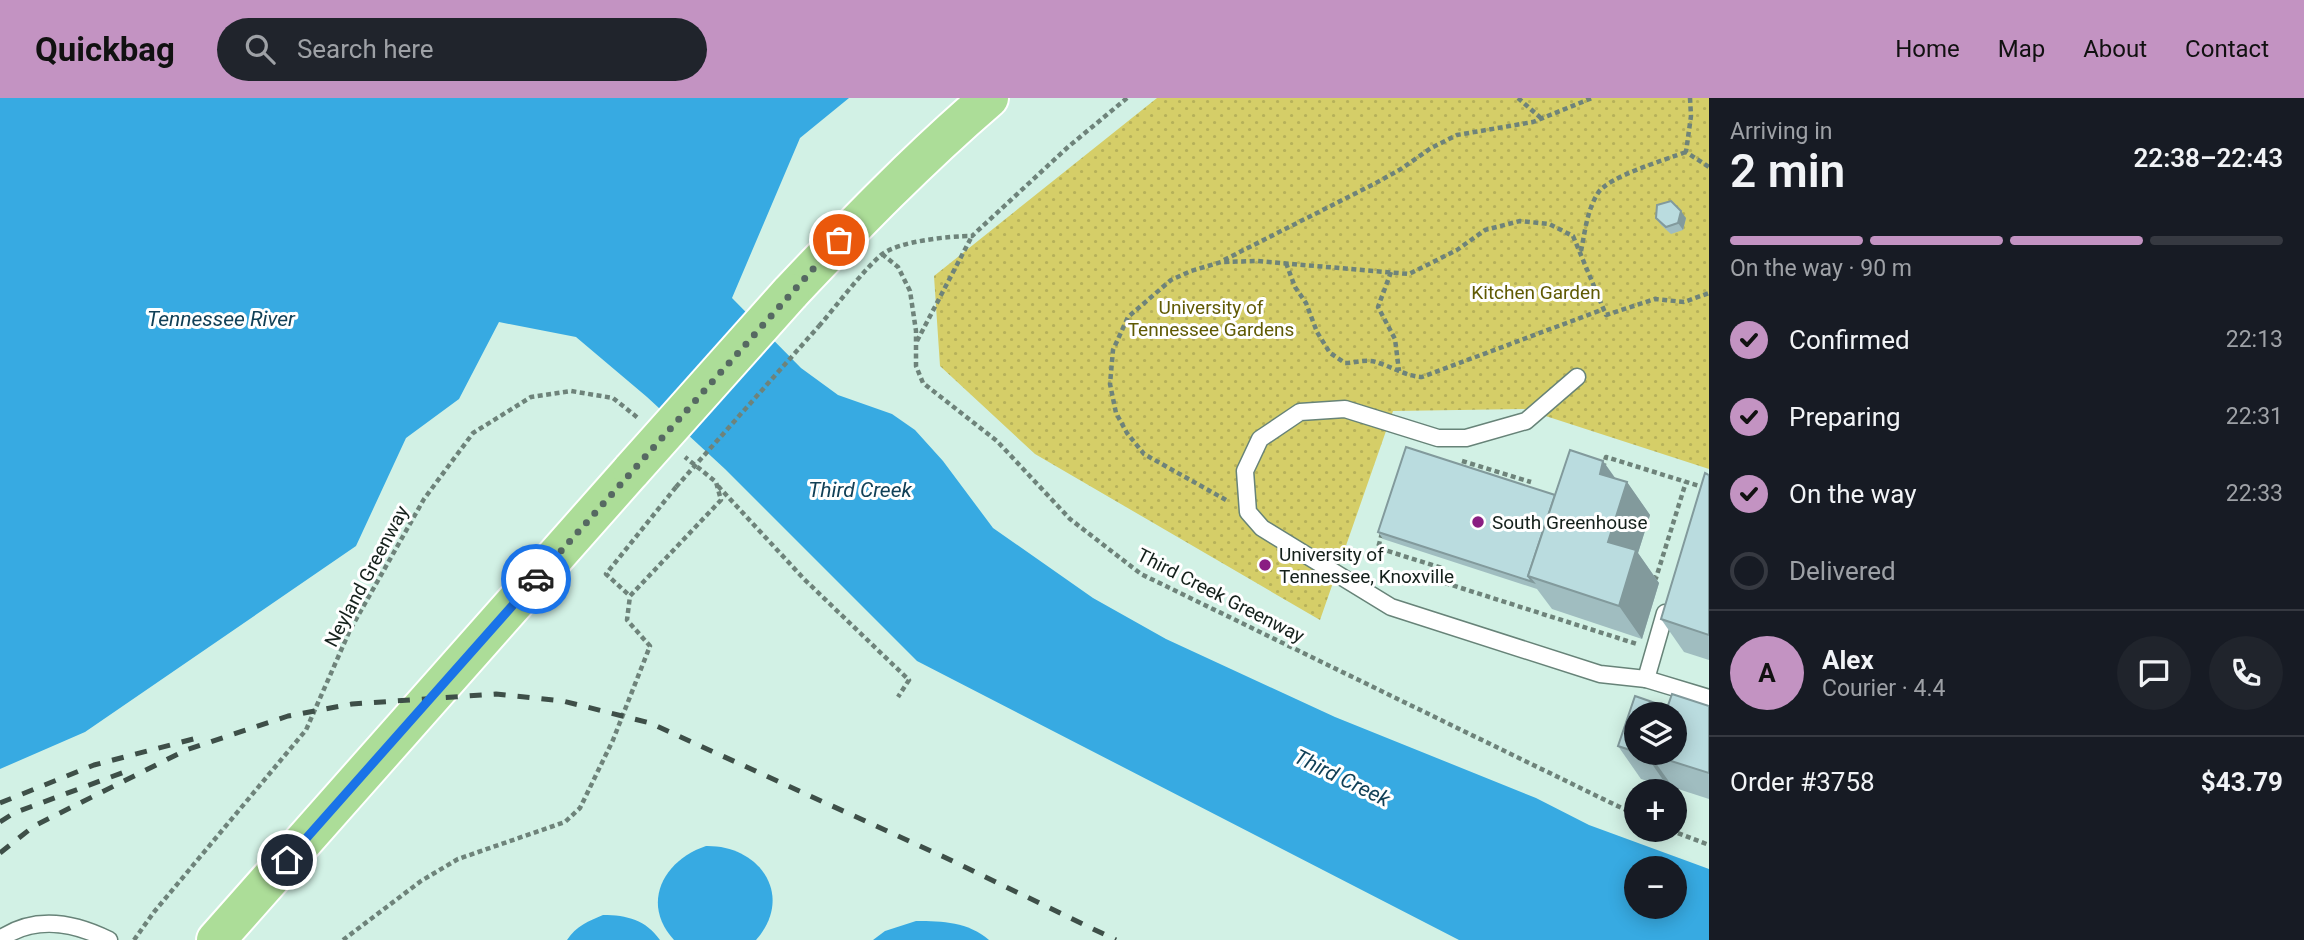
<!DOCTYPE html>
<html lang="en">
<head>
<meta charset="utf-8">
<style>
	:root { --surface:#171b24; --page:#20242c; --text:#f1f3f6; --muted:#9ea1a6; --line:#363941; --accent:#c393c2 }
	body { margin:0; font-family:Roboto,sans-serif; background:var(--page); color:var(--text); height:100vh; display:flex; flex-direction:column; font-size:26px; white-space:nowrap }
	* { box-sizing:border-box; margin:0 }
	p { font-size:23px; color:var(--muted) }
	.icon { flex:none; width:38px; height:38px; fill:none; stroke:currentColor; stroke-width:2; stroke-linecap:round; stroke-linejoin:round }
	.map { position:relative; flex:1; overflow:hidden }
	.details { display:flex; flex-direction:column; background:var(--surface); width:595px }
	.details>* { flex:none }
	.tools { position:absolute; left:1624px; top:604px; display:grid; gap:14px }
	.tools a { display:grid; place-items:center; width:63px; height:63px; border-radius:50%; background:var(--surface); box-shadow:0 4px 18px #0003; font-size:35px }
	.pin { position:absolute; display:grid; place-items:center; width:60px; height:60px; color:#fff; margin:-30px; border:4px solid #fff; border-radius:50%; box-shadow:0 2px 7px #0007 }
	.courier { position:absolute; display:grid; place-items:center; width:70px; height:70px; margin:-35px; border:5px solid #1a73e8; border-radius:50%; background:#fff; color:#222; box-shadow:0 2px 9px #0007 }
	.head em { font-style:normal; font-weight:600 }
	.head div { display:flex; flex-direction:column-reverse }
	.head { display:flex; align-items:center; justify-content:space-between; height:119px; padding:0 21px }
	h1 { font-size:46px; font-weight:600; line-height:52px }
	.bar { display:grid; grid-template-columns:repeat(4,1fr); gap:10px 7px; align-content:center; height:84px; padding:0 21px }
	.bar i { height:9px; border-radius:5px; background:var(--line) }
	.bar .selected { background:var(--accent) }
	.bar p { grid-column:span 4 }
	.line { display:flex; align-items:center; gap:18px; padding:0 21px; border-top:2px solid var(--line) }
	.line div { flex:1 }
	.round { display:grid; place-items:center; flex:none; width:74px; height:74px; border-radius:37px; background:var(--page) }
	ol { padding:0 21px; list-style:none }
	li { display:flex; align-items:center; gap:21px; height:77px }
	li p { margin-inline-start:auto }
	li .icon { padding:7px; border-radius:50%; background:var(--accent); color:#111; stroke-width:4 }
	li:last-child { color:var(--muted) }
	li i { width:38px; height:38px; border:4px solid var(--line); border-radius:50% }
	header { display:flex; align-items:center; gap:42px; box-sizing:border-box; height:98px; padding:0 35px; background:var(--accent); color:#111 }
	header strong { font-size:33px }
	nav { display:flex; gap:38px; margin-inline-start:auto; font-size:24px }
	.search { width:490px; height:63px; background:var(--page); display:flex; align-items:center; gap:18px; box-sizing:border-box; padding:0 24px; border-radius:38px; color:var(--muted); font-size:26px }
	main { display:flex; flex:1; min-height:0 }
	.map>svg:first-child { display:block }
	.garden { fill:url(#garden-dots) }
	.water { fill:#37aae2; fill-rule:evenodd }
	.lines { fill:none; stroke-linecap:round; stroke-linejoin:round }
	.lane-casing { stroke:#678378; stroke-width:19 }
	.primary-casing { stroke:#fff; stroke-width:42 }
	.path { stroke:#6e837a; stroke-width:4.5; stroke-dasharray:5 3.5; stroke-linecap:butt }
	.lane { stroke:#fff; stroke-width:16 }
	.primary { stroke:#acdd98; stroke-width:38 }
	.rail { stroke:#3e4f48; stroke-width:5; stroke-dasharray:12 12; stroke-linecap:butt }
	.primary-bridge-casing { stroke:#fff; stroke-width:42; stroke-linecap:butt }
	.path-bridge { stroke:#6e837a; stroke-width:4.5; stroke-dasharray:5 3.5; stroke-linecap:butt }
	.primary-bridge { stroke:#acdd98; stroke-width:38 }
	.wall { fill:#a0bdc0 }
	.shaded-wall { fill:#829a9c }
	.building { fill:#badcdf; stroke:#829a9c; stroke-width:2 }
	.done { stroke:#566962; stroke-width:7; stroke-dasharray:0 12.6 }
	.route { stroke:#1a73e8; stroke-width:9 }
	.poi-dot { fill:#8a1d82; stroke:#fff; stroke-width:2.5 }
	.labels { text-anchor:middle; stroke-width:6; stroke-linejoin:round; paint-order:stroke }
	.park-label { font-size:19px; fill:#605a04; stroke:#fff }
	.poi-label { font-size:19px; fill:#14201b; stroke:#fff; text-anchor:start }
	.street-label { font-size:19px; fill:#14201b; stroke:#fff }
	.water-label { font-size:21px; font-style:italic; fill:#114057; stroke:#fff }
</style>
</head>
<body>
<header>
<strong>Quickbag</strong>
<div class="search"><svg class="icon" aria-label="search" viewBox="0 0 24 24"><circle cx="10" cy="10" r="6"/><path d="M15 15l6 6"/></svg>Search here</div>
<nav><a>Home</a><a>Map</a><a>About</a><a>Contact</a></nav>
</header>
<main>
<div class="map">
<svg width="1709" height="842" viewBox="0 0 1709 842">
	<defs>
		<pattern id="garden-dots" width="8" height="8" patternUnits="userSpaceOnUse" patternTransform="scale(1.75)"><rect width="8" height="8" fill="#d5ce68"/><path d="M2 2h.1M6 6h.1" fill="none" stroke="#b6b15a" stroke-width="1.8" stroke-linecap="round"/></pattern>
	</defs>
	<rect width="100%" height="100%" fill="#d2f1e5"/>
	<!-- garden -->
	<path class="garden" d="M1157 0H1709V371L1524 311 1393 313 1320 522 1035 356 940 268 934 178Z"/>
	<!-- water -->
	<g class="water">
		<path d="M0 0H849L800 40 732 200 801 270 838 297 892 316 915 332 943 363 993 430 1093 500 1166 541 1335 619 1536 700 1589 727 1709 771V842H1459L917 563 725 371 647 299 576 239 499 224 459 301 406 340 356 448 85 634 0 671ZM1636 770H1675V808H1636Z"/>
		<path d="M706 748C760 747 795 798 756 842H674C640 805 664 762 706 748Z"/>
		<path d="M603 817C627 817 646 822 660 842H567C576 828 589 823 603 817Z"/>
		<path d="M916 823C943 823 968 824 989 842H873L885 833Z"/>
	</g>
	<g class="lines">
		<defs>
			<g id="lane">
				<path d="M1577 279 1526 323 1466 340H1438L1345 311 1300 314 1260 341 1245 373 1248 414 1262 430 1391 509 1600 576 1646 581 1709 600"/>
				<path d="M1646 581 1665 515"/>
				<path d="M0 841C35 817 73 824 109 842"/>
			</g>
			<g id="primary">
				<path d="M790 195C854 127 918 61 989 0"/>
				<path d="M216 842 632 372"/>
			</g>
		</defs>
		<!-- lane casing -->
		<use href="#lane" class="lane-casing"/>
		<!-- primary casing -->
		<use href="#primary" class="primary-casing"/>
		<!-- path -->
		<g class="path">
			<path d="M1518 0 1542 21"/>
			<path d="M1690 0 1691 18 1686 54 1709 69"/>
			<path d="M1581 153C1585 134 1587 112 1598 95 1609 78 1665 62 1686 54"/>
			<path d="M882 156 898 169 910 193 916 233V268L923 285 997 343 1070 421 1141 476 1636 717"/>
			<path d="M1224 162 1374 86 1401 71 1431 50 1457 37 1533 24 1592 0"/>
			<path d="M1286 165 1295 189 1306 205 1317 234 1330 255 1345 265C1356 265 1367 260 1379 265 1394 270 1406 278 1422 279L1604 211"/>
			<path d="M1391 174 1378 209 1395 241 1399 273"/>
			<path d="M819 228C838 206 860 176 881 157 898 143 950 138 972 138L1068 49 1127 0"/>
			<path d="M917 243 972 138"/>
			<path d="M1462 363 1531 384"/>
			<path d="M1603 370 1606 359 1709 391"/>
			<path d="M718 388 804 481 909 582 898 599"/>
			<path d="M676 389 606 476 630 498 721 402 716 384 685 359"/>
			<path d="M1226 402 1144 356 1127 335 1116 315 1110 286 1113 252 1128 219 1171 182 1191 173 1221 164 1257 163 1409 176 1457 152 1485 132 1520 123 1549 126 1573 138 1606 217 1655 201 1684 204 1709 195"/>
			<path d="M1382 435 1378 450 1442 470 1439 483 1637 546"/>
			<path d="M1653 479 1656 480 1686 384"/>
			<path d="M1670 732 1709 747"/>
			<path d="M134 842 154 814 306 632 350 532 424 401 473 335 531 299 571 293 613 300 638 320"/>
			<path d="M343 842 421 783 458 761 565 724 580 710 613 642 650 548 627 522 630 498"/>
		</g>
		<!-- lane -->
		<use href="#lane" class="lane"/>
		<!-- primary -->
		<use href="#primary" class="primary"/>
		<!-- rail -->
		<g class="rail">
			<path d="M0 705 94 667 197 640"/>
			<path d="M0 724 14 715 127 673"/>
			<path d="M0 755 34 728 186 652 288 618 352 606 496 596 563 603 650 625 942 758 1116 842"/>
		</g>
		<defs>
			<path id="primary-bridge" d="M632 372 790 195"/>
		</defs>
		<!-- primary-bridge casing -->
		<use href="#primary-bridge" class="primary-bridge-casing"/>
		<!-- path-bridge -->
		<path class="path-bridge" d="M676 389 819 228"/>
		<!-- primary-bridge -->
		<use href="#primary-bridge" class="primary-bridge"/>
	</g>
	<!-- wall -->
	<g class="wall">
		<path d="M1656 120H1686L1683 132 1671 136 1661 127Z"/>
		<path d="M1603 363 1616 381 1627 384 1650 417 1638 455 1659 485 1642 541 1552 511 1537 491 1383 441 1378 434 1555 397Z"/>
		<path d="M1709 377V562L1684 554 1661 521Z"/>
		<path d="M1672 596 1709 608V701L1675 690 1672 686 1670 685 1668 689 1641 681 1618 648 1635 598 1658 606 1665 616H1636V654H1675V616H1665Z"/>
	</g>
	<!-- shaded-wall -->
	<g class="shaded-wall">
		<path d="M1681 113 1686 120 1683 132 1678 125Z"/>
		<path d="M1603 363 1624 393 1627 384 1650 417 1638 455 1659 485 1642 541 1619 508 1608 444 1600 376Z"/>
		<path d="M1658 606 1665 616H1655Z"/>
		<path d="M1646 654H1648L1670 685 1668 689 1645 656Z"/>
	</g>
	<!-- building -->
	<g class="building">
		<path d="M1671 103 1681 113 1678 125 1666 129 1656 120 1657 107Z"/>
		<path d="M1406 349 1555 397 1528 478 1533 484 1378 434Z"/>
		<path d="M1570 352 1603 363 1600 376 1627 384 1608 444 1636 452 1619 508 1528 478Z"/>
		<path d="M1705 375 1709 377V537L1661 521Z"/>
		<path d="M1672 596 1709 608V675L1652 657 1653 654H1675V616H1665Z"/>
		<path d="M1635 598 1658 606 1655 616H1636V654L1618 648Z"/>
	</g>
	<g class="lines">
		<!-- done -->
		<path class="done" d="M536 481 839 142"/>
		<!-- route -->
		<path class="route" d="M287 762 536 481"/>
	</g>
	<!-- markers -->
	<g class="poi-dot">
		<circle cx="1478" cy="424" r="7"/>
		<circle cx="1265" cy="467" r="7"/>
	</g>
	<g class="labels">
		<!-- park labels -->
		<g class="park-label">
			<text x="1536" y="201">Kitchen Garden</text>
			<text x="1211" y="216">University of<tspan x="1211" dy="22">Tennessee Gardens</tspan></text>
		</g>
		<!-- poi labels -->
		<g class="poi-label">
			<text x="1492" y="431">South Greenhouse</text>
			<text x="1279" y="463">University of<tspan x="1279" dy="22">Tennessee, Knoxville</tspan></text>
		</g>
		<!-- street labels -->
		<g class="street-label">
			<text transform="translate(366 478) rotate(-62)" y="7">Neyland Greenway</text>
			<text transform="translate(1221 497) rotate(27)" y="7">Third Creek Greenway</text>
		</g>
		<!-- water labels -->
		<g class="water-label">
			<text x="221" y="228">Tennessee River</text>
			<text x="860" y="399">Third Creek</text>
			<text transform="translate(1342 680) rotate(26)" y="7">Third Creek</text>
		</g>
	</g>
</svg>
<div class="tools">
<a><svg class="icon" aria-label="layers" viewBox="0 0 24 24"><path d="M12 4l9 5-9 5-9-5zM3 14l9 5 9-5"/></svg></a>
<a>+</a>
<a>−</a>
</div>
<div class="pin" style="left:839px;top:142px;background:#ea580c"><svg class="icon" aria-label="bag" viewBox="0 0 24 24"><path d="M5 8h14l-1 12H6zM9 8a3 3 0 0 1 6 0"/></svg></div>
<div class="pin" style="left:287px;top:762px;background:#1f2937"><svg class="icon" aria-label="home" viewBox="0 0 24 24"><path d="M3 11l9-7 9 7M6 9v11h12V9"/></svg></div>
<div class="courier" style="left:536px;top:481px"><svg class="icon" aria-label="car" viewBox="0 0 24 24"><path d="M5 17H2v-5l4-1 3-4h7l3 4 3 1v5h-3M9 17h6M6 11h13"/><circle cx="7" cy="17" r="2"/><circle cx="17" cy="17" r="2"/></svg></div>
</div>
<section class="details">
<div class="head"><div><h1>2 min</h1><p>Arriving in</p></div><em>22:38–22:43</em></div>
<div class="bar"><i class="selected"></i><i class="selected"></i><i class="selected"></i><i></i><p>On the way · 90 m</p></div>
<ol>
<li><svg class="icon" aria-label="check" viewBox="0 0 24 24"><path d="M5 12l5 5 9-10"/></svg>Confirmed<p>22:13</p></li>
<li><svg class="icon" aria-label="check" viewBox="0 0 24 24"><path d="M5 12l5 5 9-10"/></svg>Preparing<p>22:31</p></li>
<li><svg class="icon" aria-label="check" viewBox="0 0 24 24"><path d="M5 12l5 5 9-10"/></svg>On the way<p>22:33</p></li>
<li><i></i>Delivered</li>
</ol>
<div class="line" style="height:126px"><b class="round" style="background:var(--accent);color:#111">A</b><div><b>Alex</b><p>Courier · 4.4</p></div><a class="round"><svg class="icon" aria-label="chat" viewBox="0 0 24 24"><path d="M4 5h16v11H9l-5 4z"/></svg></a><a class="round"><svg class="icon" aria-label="phone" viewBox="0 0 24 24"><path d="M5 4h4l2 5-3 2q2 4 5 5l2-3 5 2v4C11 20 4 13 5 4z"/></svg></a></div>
<div class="line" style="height:91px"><div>Order #3758</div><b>$43.79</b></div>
</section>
</main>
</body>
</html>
